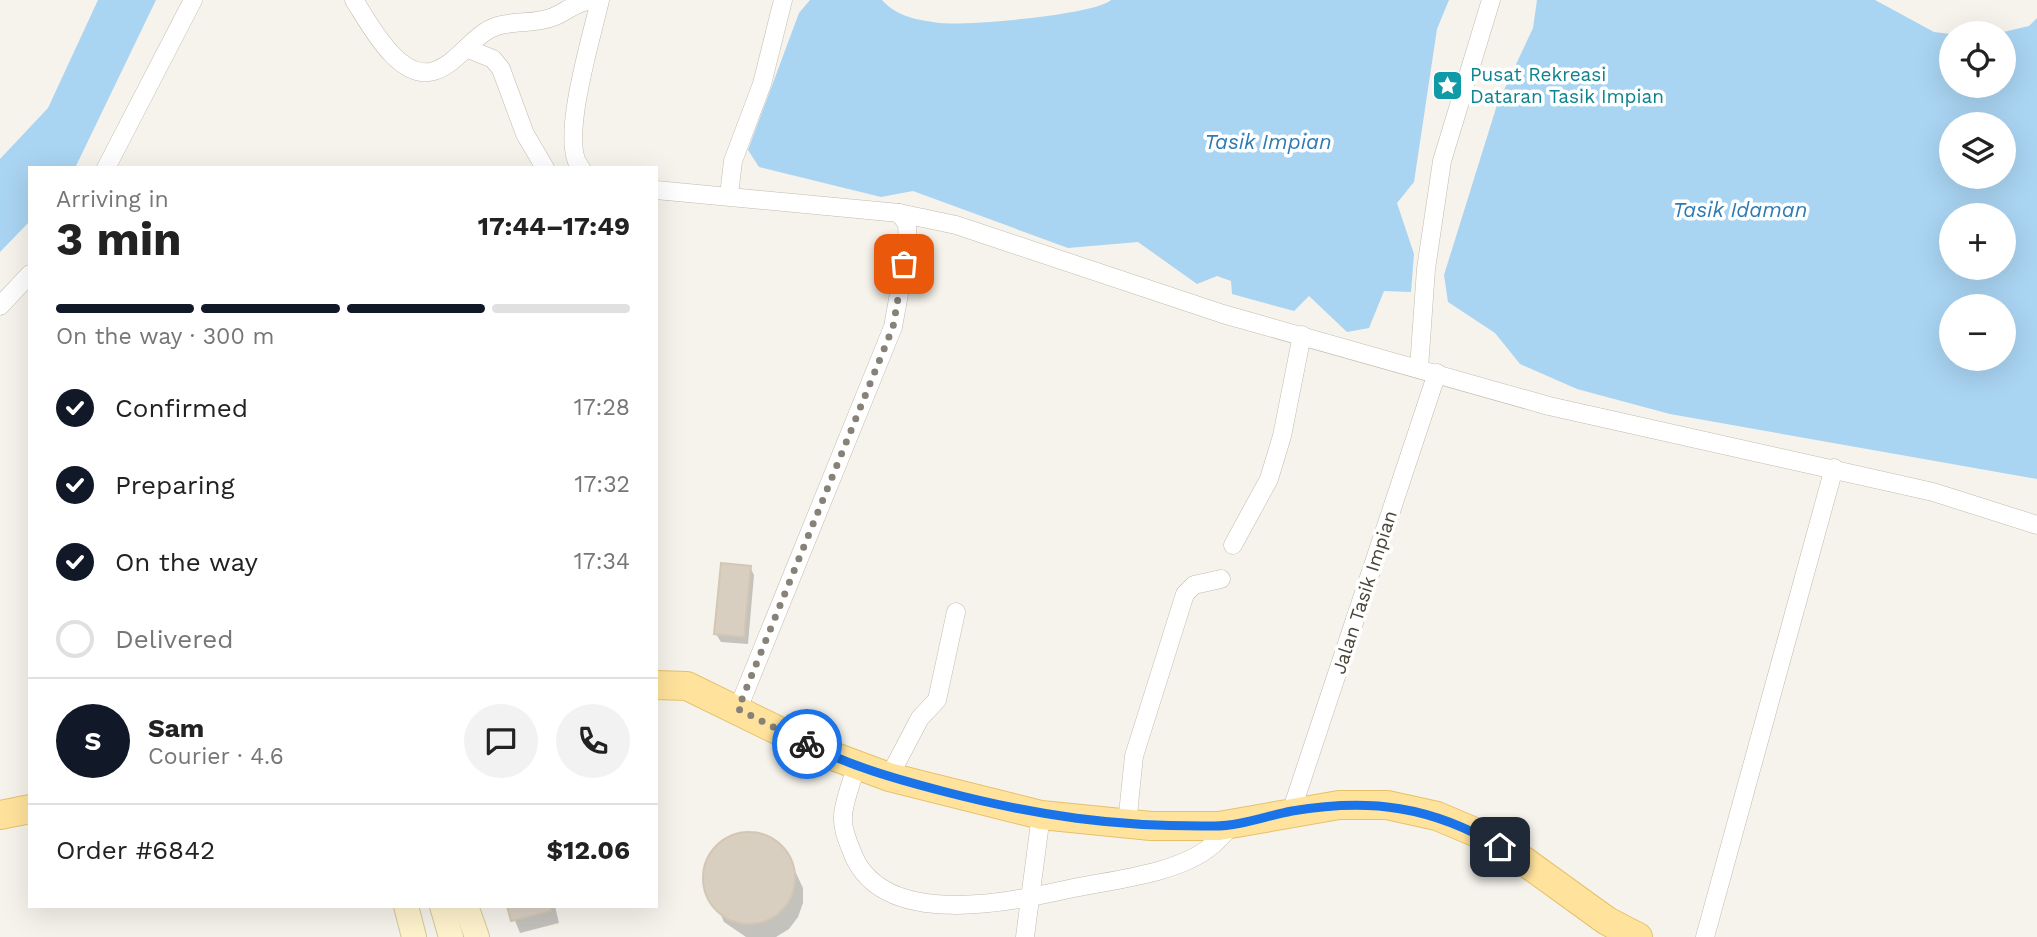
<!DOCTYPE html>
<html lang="en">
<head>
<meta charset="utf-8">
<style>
	:root { --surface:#fff; --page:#f2f2f2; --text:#222; --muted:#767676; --line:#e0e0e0; --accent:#111827 }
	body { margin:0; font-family:"Work Sans",sans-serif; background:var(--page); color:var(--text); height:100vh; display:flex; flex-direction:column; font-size:26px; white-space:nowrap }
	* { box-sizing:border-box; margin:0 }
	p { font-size:23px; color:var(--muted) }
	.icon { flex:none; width:38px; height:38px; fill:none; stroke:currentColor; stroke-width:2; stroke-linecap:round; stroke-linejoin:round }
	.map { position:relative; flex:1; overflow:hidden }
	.panel { position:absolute; left:28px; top:166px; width:630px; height:742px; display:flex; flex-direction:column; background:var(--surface); border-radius:0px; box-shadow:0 7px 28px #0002 }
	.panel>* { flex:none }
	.buttons { position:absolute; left:1939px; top:21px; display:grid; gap:14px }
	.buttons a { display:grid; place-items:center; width:77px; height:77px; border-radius:50%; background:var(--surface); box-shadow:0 7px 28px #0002; font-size:35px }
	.pin { position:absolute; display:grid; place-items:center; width:60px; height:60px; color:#fff; margin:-30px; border-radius:14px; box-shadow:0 4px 10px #0006 }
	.courier { position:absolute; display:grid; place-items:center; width:70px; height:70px; margin:-35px; border:5px solid #1a73e8; border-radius:50%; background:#fff; color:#222; box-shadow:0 2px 9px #0007 }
	.head em { font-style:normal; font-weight:700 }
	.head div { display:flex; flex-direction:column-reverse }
	.head { display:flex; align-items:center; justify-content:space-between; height:119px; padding:0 28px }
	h1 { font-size:46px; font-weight:700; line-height:52px }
	.bar { display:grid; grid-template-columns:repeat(4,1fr); gap:10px 7px; align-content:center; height:84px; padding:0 28px }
	.bar i { height:9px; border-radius:5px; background:var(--line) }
	.bar .current { background:var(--accent) }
	.bar p { grid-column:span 4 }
	.line { display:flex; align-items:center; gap:18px; padding:0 28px; border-top:2px solid var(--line) }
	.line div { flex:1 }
	.round { display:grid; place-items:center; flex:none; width:74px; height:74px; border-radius:37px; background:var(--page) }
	ol { padding:0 28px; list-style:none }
	li { display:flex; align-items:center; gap:21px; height:77px }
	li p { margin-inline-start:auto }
	li .icon { padding:7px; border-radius:50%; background:var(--accent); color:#fff; stroke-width:4 }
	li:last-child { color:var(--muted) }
	li i { width:38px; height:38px; border:4px solid var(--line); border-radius:50% }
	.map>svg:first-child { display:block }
	.water { fill:#a9d4f2; fill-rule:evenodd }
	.shadow { fill:#0003 }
	.building { fill:#d8cfc1; stroke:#d3c7b4; stroke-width:2 }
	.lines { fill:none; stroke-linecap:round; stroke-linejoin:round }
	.minor-casing { stroke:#c2bbae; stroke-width:19 }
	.secondary-casing { stroke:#d6c79b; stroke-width:26 }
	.primary-casing { stroke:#e6c16a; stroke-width:30 }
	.minor { stroke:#fff; stroke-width:18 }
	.secondary { stroke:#fff3cd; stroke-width:24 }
	.primary { stroke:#ffe39c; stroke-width:28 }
	.done { stroke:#878178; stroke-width:7; stroke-dasharray:0 12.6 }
	.route { stroke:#1a73e8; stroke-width:9 }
	.labels { text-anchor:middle; stroke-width:7; stroke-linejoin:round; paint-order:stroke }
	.culture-label { font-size:19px; fill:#0d838f; stroke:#fff; text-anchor:start }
	.street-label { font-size:19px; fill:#4b4439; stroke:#fff }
	.water-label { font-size:21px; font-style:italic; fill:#2e7ab2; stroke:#fff }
</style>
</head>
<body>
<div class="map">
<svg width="2037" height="937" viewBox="0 0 2037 937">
	<rect width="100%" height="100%" fill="#f6f3ec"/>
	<!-- water -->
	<g class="water">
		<path d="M98 0H156L75 168H30V221L0 252V159L48 108Z"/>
		<path d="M810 0H882C897 17 918 20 940 23 965 26 1095 15 1111 0H1449L1437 29 1414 182 1397 203 1414 254 1411 292 1384 291 1369 328 1347 332 1309 296 1294 311 1232 294 1231 281 1217 276 1197 284 1138 242 1068 248 913 191 881 197 759 167 748 150 799 13Z"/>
		<path d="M1537 0H1875L1934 32 1951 34V86H2004V33H1999L2029 26 2037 18V479L1670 414 1577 389 1520 364 1495 333 1448 302 1444 275 1497 105 1533 28ZM1951 124H2004V177H1951ZM2004 215V268H1951V215ZM1951 306H2004V359H1951Z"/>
	</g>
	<!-- shadow -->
	<g class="shadow">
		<path d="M750 567 754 575 748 644 721 642 716 634Z"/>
		<path d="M750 834 765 837 778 845 788 856 803 888V903L798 917 789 929 776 937H746L724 922 705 878 713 851 723 842Z"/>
		<path d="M509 906H555L559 923 520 933Z"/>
	</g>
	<!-- building -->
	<g class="building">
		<path d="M721 563 751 566 744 637 714 634Z"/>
		<circle cx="749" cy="878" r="46"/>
		<path d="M507 906H551V911L511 921Z"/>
	</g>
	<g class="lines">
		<defs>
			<g id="minor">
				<path d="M354 0C369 23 399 82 434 71 454 65 468 43 485 32 505 18 531 26 553 17 568 11 575 2 592 0"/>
				<path d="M466 48 493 59 501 69 525 134 545 168"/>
				<path d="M106 168 193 0"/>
				<path d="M581 168C558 144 593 33 600 0"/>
				<path d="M656 190 899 213 956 225 1223 314 1549 406 1933 492 2037 525"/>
				<path d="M729 195 733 161 762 84 783 0"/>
				<path d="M0 306 30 274"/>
				<path d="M1419 368 1426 269 1442 161 1491 0"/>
				<path d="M1233 545 1269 479 1282 436 1302 335"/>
				<path d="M738 709 893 327 908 244 907 224 899 213"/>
				<path d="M857 765C852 781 844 800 843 816 842 830 849 844 854 857 887 929 1010 902 1069 889 1111 880 1177 874 1210 847 1218 841 1225 832 1233 824"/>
				<path d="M889 777 920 718 937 700 956 612"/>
				<path d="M1291 812 1437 373"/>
				<path d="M1127 824 1134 756 1185 594 1194 585 1221 579"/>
				<path d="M1025 937 1041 815"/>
				<path d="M1705 937 1834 468"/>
			</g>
			<g id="secondary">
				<path d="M406 906 414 937"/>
				<path d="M442 906 451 937"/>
				<path d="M466 906 477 937"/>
			</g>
			<g id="primary">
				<path d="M656 685 687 686 822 752 889 777 1041 815 1151 826H1219L1339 805H1387L1437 816 1477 833 1524 861 1607 921 1638 937"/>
				<path d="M0 815 30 809"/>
			</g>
		</defs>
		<!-- minor casing -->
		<use href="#minor" class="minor-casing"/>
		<!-- secondary casing -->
		<use href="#secondary" class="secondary-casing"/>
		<!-- primary casing -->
		<use href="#primary" class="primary-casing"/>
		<!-- minor -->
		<use href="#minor" class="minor"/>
		<!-- secondary -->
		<use href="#secondary" class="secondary"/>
		<!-- primary -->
		<use href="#primary" class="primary"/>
	</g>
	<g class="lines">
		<!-- done -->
		<path class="done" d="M807 744 738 709 893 327 904 264"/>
		<!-- route -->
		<path class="route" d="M807 744C850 766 896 779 942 791 1037 816 1115 827 1214 826 1240 826 1266 816 1292 811 1370 798 1432 806 1500 847"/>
	</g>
	<!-- icons -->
	<defs>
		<symbol id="sight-square" viewBox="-11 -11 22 22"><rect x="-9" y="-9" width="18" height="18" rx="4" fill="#0f9aa8" stroke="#fff"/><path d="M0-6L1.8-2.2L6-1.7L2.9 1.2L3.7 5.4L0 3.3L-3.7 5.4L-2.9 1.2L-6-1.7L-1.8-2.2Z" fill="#fff"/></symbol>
	</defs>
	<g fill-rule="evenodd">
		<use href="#sight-square" x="1430" y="68" width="35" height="35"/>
	</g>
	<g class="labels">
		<!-- culture labels -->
		<g class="culture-label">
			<text x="1470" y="81">Pusat Rekreasi<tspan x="1470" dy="22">Dataran Tasik Impian</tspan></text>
		</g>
		<!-- street labels -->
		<g class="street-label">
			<text transform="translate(1364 592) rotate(-72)" y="7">Jalan Tasik Impian</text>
		</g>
		<!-- water labels -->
		<g class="water-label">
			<text x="1268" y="149">Tasik Impian</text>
			<text x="1740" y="217">Tasik Idaman</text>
		</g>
	</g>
</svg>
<div class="buttons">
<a><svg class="icon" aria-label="locate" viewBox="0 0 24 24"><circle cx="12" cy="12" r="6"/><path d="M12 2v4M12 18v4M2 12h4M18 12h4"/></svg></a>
<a><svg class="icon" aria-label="layers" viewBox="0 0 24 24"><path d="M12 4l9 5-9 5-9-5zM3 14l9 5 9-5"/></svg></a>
<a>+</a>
<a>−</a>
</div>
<div class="pin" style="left:904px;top:264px;background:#ea580c"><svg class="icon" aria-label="bag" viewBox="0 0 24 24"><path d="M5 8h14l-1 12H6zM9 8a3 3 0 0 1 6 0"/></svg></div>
<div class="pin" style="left:1500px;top:847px;background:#1f2937"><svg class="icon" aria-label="home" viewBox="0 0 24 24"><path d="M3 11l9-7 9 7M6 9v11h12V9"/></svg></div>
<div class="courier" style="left:807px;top:744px"><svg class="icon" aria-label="bike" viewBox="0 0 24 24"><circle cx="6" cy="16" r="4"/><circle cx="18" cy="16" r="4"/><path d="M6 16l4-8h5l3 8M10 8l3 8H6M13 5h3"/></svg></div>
<section class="panel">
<div class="head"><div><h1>3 min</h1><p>Arriving in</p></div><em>17:44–17:49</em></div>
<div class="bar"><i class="current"></i><i class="current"></i><i class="current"></i><i></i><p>On the way · 300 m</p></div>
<ol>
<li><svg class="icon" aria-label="check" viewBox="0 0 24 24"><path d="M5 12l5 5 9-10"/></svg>Confirmed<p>17:28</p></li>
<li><svg class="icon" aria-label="check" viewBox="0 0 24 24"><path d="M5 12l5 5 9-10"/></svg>Preparing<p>17:32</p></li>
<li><svg class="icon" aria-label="check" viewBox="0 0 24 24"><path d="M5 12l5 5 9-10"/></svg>On the way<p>17:34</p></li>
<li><i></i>Delivered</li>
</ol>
<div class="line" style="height:126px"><b class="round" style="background:var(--accent);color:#fff">S</b><div><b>Sam</b><p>Courier · 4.6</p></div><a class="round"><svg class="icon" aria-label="chat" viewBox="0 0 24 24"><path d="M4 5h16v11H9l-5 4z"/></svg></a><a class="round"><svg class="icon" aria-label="phone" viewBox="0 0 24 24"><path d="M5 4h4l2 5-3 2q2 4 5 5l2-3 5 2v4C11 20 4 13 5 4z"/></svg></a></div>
<div class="line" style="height:91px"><div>Order #6842</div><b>$12.06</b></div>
</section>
</div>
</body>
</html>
